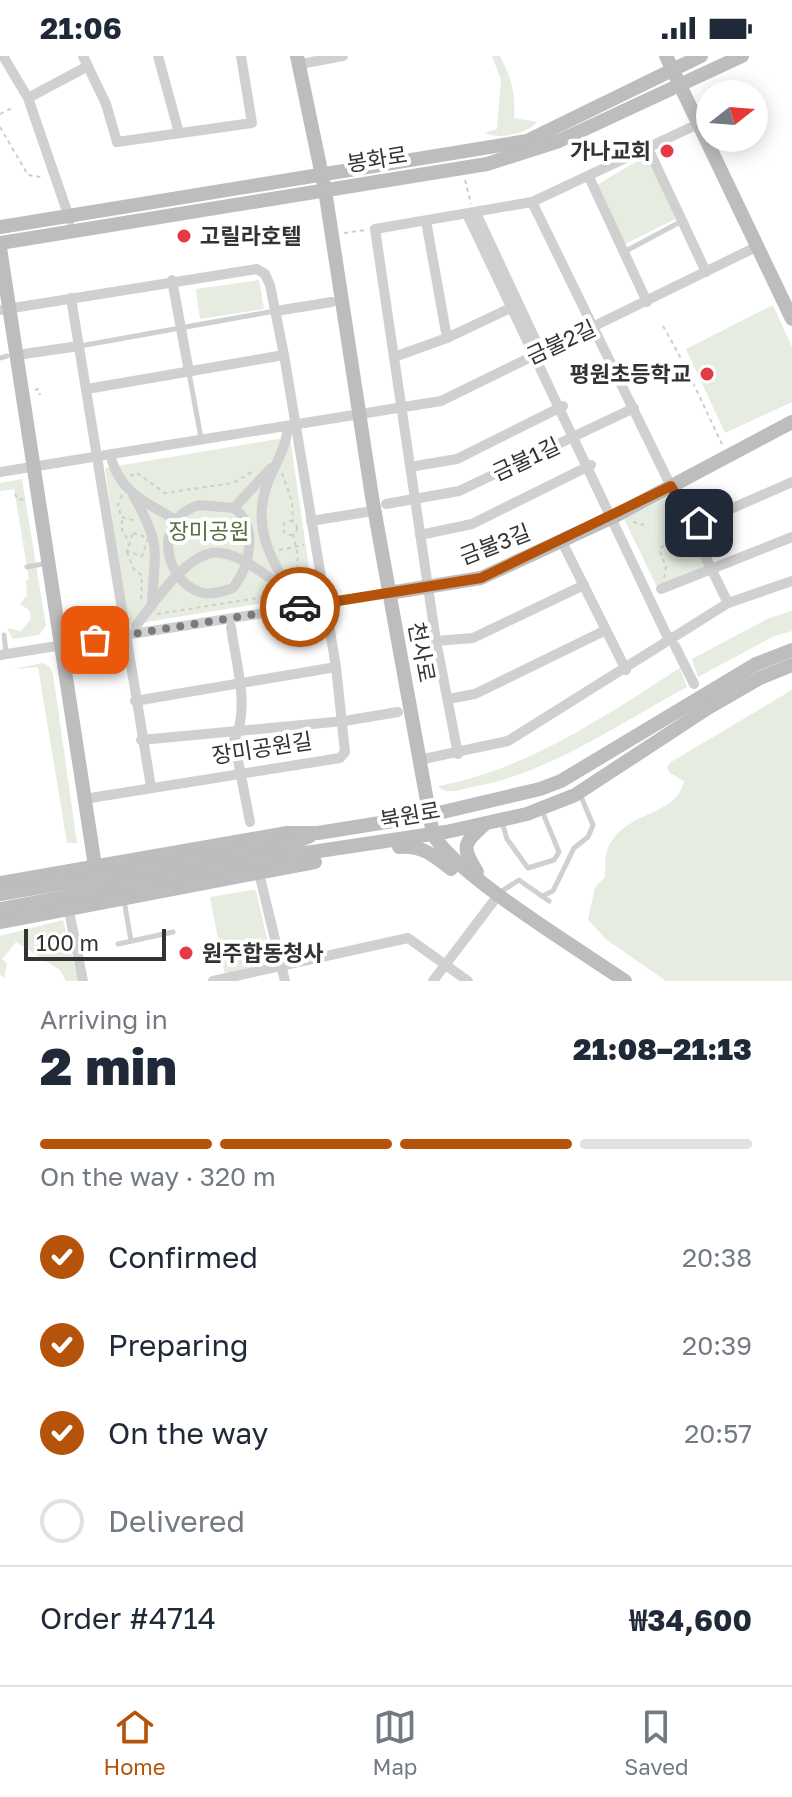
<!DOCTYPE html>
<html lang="en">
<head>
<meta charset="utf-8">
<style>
	:root { --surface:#fff; --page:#f6f6f7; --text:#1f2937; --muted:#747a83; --line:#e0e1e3; --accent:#b45309 }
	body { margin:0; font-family:"Golos Text","Noto Sans KR",sans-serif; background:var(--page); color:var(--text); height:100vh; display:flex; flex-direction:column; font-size:30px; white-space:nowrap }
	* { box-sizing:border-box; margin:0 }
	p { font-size:26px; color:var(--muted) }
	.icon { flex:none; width:44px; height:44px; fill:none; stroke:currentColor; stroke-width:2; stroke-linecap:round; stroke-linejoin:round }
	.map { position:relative; height:925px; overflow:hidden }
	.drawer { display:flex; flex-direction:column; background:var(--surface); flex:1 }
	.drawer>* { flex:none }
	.needle { width:52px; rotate:73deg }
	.controls { position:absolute; left:696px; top:24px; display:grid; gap:16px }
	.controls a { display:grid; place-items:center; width:72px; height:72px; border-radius:50%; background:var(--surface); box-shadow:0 4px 20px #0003; font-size:40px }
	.scale { position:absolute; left:24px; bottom:20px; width:142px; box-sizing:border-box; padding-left:8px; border:4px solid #333; border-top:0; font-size:22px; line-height:28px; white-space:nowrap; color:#333; -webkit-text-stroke:6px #fff; paint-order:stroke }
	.pin { position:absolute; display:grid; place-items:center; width:68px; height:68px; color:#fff; margin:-34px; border-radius:16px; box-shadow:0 4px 12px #0006 }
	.courier { position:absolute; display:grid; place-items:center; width:80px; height:80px; margin:-40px; border:6px solid #b45309; border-radius:50%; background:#fff; color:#222; box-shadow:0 2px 10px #0007 }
	.headline em { font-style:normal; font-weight:800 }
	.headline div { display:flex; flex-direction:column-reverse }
	.headline { display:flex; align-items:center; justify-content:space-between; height:136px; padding:0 40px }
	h1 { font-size:52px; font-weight:800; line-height:60px }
	.bar { display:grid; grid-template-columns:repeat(4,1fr); gap:12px 8px; align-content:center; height:96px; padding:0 40px }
	.bar i { height:10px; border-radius:6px; background:var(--line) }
	.bar .current { background:var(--accent) }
	.bar p { grid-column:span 4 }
	.line { display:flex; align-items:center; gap:20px; padding:0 40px; border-top:2px solid var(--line) }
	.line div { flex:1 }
	ol { padding:0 40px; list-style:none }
	li { display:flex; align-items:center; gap:24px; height:88px }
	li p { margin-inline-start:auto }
	li .icon { padding:8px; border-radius:50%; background:var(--accent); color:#fff; stroke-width:4 }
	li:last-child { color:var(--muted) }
	li i { width:44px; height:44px; border:4px solid var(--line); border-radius:50% }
	.status { display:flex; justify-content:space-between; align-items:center; height:56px; padding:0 40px; background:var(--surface); direction:ltr }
	.status svg { height:22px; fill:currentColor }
	.tabs { display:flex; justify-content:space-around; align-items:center; height:112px; border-top:2px solid var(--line); background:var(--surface); font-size:22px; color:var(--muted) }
	.tabs a { display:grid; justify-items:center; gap:4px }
	.tabs .current { color:var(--accent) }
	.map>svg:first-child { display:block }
	.green { fill:#e6ecdf }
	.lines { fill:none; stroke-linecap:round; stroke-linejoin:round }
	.path { stroke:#cdcdcd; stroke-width:2; stroke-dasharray:4 4; stroke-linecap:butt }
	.lane { stroke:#d0d0d0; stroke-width:5 }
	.street { stroke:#d0d0d0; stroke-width:10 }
	.secondary { stroke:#bdbdbd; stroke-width:14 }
	.done { stroke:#7a7a7a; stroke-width:8; stroke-dasharray:0 14.4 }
	.route { stroke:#b45309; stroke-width:10 }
	.poi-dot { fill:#e63946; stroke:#fff; stroke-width:3 }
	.labels { text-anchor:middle; stroke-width:8; stroke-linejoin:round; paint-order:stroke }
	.poi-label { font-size:22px; font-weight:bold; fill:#333; stroke:#fff; text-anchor:end }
	.street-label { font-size:22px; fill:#333; stroke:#fff }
	.park-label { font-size:22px; fill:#56703f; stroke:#fff }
</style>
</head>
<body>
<div class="status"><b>21:06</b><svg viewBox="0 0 49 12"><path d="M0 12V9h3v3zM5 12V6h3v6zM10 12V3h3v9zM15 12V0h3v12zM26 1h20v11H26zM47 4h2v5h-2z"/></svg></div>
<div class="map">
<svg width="792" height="925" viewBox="0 0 792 925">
	<rect width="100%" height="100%" fill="#fff"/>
	<!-- green -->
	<g class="green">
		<path d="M492 0H500C511 21 516 38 514 62L537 66C527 78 498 84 485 77L497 73 501 24Z"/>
		<path d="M644 101 650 103 675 163 625 188 597 129Z"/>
		<path d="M259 224 264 253 200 263 196 233Z"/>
		<path d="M773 249 792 291V346L725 377 686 293Z"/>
		<path d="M290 381 313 539 128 569 105 412Z"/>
		<path d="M22 423 46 570 39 579 13 583 7 572 21 575 31 563 29 554 20 548 27 539 26 524 29 523 14 433 0 435V427Z"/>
		<path d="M671 439 707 512 659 535 624 463Z"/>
		<path d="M792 555V575L774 580 698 621 692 603 769 562Z"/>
		<path d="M43 607 49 610 53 618 77 787H67L38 611 14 613Z"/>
		<path d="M680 612 687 631C616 669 552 716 473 731 461 733 447 740 438 730 529 713 603 661 680 612Z"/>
		<path d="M792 634V925H666L607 884 588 864 595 831 605 821C606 813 604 802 607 795 621 754 677 762 684 725L670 717 667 711 671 706Z"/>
		<path d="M252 834 256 835 272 904 267 911 225 919 210 841Z"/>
		<path d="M63 864 78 925H66L60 914 16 886 2 903 7 907 4 922 0 918V880Z"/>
	</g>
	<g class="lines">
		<!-- path -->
		<g class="path">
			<path d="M0 58 14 51"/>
			<path d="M0 71 28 119 41 121"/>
			<path d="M465 124 471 148"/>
			<path d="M344 177 365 174"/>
			<path d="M663 270C686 309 704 351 722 388"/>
			<path d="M35 334 39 333 40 339"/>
			<path d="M282 417 292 445 293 466"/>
			<path d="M130 420 137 417 165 437 233 427 255 414"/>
			<path d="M15 438 18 444 25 443"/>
			<path d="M122 439 118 448 121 461 137 465"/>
			<path d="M669 448 670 456"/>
			<path d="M122 464V474L128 484"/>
			<circle cx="290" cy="472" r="7"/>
			<path d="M633 466 644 469"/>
			<path d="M133 477 148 482 142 500 127 495Z"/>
			<path d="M293 478 298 500 295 526"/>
			<path d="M279 494 304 489"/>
			<path d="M127 496 133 512 142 520 141 544"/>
			<path d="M664 522 666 511 659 493 682 479"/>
			<path d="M157 558 277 539"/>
		</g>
		<!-- lane -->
		<g class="lane">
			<path d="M624 196 682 165"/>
			<path d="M80 290 275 255"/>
			<path d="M0 302 7 300"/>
			<path d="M189 317 201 382"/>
			<path d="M27 511 48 507"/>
			<path d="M4 579 6 597"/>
			<path d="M502 766 507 783 528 812 554 804 559 796 542 755"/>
			<path d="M499 837 519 824 549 845"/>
			<path d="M542 840 553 835 574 792 588 781 593 769 580 738"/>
			<path d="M124 844 131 885"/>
			<path d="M118 888 173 876"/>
		</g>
		<!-- street -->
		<g class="street">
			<path d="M3 0 28 42 70 164"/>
			<path d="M83 0 106 48 117 86 252 67 241 0"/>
			<path d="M158 0 179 77"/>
			<path d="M300 8 343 0"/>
			<path d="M28 42 88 10"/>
			<path d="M648 92 706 216"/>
			<path d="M589 121 647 246"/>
			<path d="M532 146 728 547"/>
			<path d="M476 157 543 300"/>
			<path d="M467 158 669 584"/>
			<path d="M426 165 447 282"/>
			<path d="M172 224 189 316"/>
			<path d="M71 242 151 731"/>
			<path d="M0 254 257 213 265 218 270 229 284 299 336 611 345 696 340 702 84 743"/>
			<path d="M276 255 332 246"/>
			<path d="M24 298 79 290"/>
			<path d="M394 301 447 282 517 249"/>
			<path d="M87 333 284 299"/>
			<path d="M287 377C284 398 273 411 267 429 252 470 270 501 290 535"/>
			<path d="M112 405C122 437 147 447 174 463"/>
			<path d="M410 411 457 403 563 350"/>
			<path d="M0 416 441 345 756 191"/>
			<path d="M133 439C163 491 154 494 152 549"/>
			<path d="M386 448 459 435 634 352"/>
			<path d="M199 449 234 452C259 471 250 510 233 532 224 535 213 539 203 537 163 526 152 463 199 449Z"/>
			<path d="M234 452 271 412"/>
			<path d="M311 465 366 456"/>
			<path d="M692 470 792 426"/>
			<path d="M420 479 472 468 591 409"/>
			<path d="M561 484 626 614"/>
			<path d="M661 533 792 481"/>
			<path d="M136 570C153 548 190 491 222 497 246 501 271 524 291 537L294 544"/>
			<path d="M231 571C235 604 251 653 234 684L250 766"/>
			<path d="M436 585 473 582 584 529"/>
			<path d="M675 590 694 628"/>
			<path d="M0 599 389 537"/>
			<path d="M448 643 475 638 606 574"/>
			<path d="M135 645 336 611"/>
			<path d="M141 684 344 665 398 656"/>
			<path d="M458 698 436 585 375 173 532 146 698 68"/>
			<path d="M419 704 508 685 728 547 792 525"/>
			<path d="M259 817 285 925"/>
			<path d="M69 855 83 925"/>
			<path d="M213 925 408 882 468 925"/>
			<path d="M433 925 499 838"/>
		</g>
		<!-- secondary -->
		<g class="secondary">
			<path d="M297 0 325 134 372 441 433 778C453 817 583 896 625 925"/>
			<path d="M666 0 792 263"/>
			<path d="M0 171 527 85 701 0"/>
			<path d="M0 187 487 108 559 85 742 0"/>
			<path d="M0 192 95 810"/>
			<path d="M389 537 481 522 613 461 792 366"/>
			<path d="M399 791C422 789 433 799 451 813"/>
			<path d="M477 816C462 792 462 788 484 769"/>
			<path d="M0 827 287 777H318L430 759 540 733 561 725 756 608 792 594"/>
			<path d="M0 838 288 789 310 780"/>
			<path d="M0 853 292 799 446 776 527 758 575 739 708 652 760 622 792 609"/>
			<path d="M0 866 315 806"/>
		</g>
	</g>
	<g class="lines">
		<!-- done -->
		<path class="done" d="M95 584 300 551"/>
		<!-- route -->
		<path class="route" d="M300 551 481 522 671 430 692 470 699 467"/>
	</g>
	<!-- markers -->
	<g class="poi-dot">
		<circle cx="667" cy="95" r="8"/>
		<circle cx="184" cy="180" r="8"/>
		<circle cx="707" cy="318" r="8"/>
		<circle cx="186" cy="897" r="8"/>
	</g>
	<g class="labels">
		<!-- poi labels -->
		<g class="poi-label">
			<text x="651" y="103">가나교회</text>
			<text x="200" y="188" text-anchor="start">고릴라호텔</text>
			<text x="691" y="326">평원초등학교</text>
			<text x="202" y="905" text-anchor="start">원주합동청사</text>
		</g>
		<!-- street labels -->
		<g class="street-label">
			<text transform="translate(377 103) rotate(-9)" y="8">봉화로</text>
			<text transform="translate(561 286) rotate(-25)" y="8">금불2길</text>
			<text transform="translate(526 403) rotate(-25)" y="8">금불1길</text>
			<text transform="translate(495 488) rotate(-21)" y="8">금불3길</text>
			<text transform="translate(422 596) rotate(79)" y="8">천사로</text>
			<text transform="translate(262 692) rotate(-9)" y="8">장미공원길</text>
			<text transform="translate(410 759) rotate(-10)" y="8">북원로</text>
		</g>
		<!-- park labels -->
		<g class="park-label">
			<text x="209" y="483">장미공원</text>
		</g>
	</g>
</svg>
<div class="controls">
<a><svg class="needle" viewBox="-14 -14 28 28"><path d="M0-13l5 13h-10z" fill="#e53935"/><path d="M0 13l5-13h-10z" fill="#747a83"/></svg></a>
</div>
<div class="scale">100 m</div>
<div class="pin" style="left:95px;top:584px;background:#ea580c"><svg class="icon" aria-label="bag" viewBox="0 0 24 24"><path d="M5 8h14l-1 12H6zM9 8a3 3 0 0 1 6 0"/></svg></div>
<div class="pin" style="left:699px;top:467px;background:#1f2937"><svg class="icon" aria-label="home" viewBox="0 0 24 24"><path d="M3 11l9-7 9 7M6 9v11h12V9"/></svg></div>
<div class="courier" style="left:300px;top:551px"><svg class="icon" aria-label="car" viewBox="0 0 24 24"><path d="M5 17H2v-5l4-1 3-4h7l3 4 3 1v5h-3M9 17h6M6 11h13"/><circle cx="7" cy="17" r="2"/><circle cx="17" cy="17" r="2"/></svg></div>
</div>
<section class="drawer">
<div class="headline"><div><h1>2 min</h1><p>Arriving in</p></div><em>21:08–21:13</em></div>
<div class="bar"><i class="current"></i><i class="current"></i><i class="current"></i><i></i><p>On the way · 320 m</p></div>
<ol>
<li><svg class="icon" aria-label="check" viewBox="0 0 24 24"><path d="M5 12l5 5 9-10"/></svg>Confirmed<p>20:38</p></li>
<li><svg class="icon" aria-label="check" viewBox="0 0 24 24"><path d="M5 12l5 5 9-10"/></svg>Preparing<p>20:39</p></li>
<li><svg class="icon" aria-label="check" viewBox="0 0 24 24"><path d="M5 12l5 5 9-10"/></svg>On the way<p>20:57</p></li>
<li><i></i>Delivered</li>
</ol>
<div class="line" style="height:104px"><div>Order #4714</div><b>₩34,600</b></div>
</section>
<nav class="tabs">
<a class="current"><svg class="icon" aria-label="home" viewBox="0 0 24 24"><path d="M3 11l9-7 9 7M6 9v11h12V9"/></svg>Home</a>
<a><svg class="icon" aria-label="map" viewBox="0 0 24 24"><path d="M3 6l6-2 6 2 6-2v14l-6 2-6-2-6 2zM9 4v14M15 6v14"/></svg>Map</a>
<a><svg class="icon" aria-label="saved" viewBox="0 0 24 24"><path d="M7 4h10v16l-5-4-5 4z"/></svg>Saved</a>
</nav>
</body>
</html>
